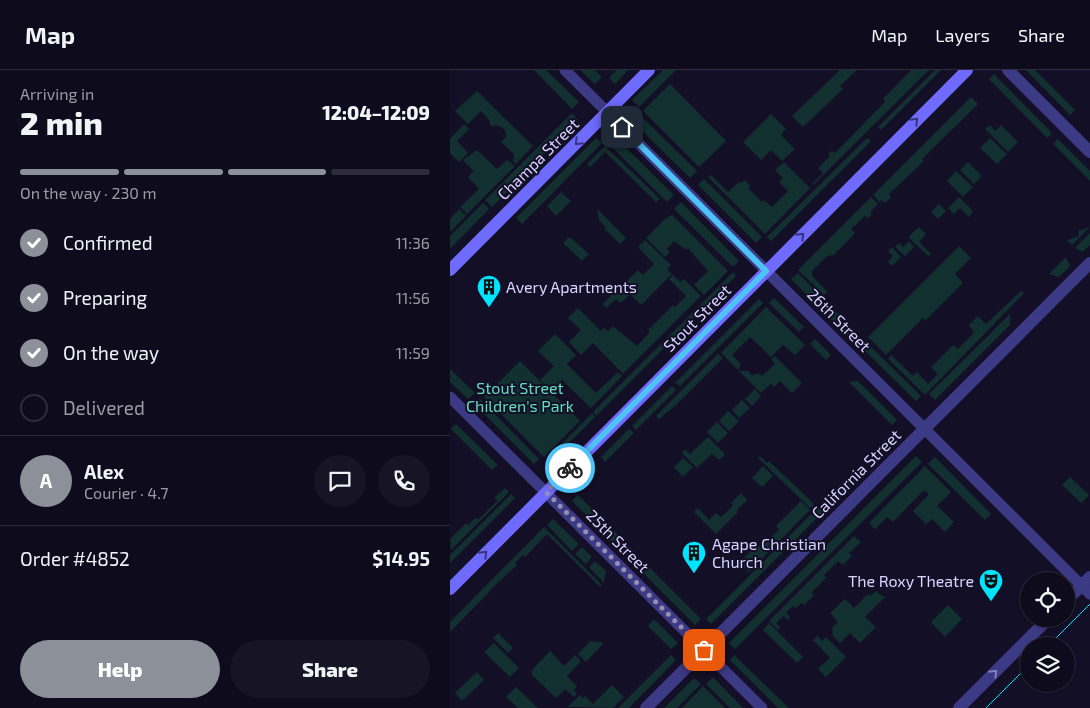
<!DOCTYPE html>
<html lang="en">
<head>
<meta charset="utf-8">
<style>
	:root { --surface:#0e0b1c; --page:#171425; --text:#f1f3f6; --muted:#9b9ba3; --line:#2e2b3b; --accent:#8c9099 }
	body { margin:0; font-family:"Exo 2",sans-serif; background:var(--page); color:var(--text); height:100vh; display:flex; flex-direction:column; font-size:19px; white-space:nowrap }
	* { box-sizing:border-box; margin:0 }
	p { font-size:16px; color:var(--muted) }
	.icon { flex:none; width:28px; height:28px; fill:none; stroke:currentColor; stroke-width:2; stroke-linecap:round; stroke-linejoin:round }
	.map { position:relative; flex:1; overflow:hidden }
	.drawer { display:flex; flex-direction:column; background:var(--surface); width:450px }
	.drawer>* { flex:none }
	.buttons { position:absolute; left:570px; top:502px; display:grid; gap:10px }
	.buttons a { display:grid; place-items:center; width:55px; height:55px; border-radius:50%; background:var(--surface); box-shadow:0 1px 4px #0004,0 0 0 1px var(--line); font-size:25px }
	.pin { position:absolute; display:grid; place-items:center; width:42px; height:42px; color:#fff; margin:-21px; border-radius:10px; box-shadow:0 2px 8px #0006 }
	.courier { position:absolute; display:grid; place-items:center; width:50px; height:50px; margin:-25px; border:4px solid #4fc3f7; border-radius:50%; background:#fff; color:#222; box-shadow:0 1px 6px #0007 }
	.head em { font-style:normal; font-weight:800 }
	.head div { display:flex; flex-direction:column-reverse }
	.head { display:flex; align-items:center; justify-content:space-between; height:85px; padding:0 20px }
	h1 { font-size:32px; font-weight:800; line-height:38px }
	.bar { display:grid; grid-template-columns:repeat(4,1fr); gap:8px 5px; align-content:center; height:60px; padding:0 20px }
	.bar i { height:6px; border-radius:4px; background:var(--line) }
	.bar .selected { background:var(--accent) }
	.bar p { grid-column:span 4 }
	.line { display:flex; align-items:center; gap:12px; padding:0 20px; border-top:1px solid var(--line) }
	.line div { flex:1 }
	.round { display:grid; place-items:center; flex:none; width:52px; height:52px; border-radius:26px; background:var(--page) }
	ol { padding:0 20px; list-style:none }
	li { display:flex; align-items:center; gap:15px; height:55px }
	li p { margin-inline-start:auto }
	li .icon { padding:5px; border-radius:50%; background:var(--accent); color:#fff; stroke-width:4 }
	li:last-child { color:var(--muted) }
	li i { width:28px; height:28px; border:2px solid var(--line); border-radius:50% }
	.action { display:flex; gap:10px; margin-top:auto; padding:10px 20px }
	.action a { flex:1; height:58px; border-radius:30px; background:var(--accent); color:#fff; font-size:20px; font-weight:800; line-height:58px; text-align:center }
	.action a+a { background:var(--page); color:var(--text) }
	header { display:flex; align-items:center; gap:30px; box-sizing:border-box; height:70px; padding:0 25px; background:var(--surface); border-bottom:1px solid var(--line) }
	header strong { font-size:24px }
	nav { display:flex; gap:28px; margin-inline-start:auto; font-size:18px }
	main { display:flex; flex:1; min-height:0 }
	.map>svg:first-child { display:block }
	.green { fill:#12302f }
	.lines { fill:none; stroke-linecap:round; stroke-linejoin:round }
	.minor { stroke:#3d3a85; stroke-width:11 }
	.tertiary { stroke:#3d3a85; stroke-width:12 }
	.secondary { stroke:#6f6bff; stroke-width:12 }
	.tram { stroke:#00e5ff; stroke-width:1 }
	.oneway { stroke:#38347d }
	.oneway2 { stroke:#837fbc }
	.done { stroke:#948fb3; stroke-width:5; stroke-dasharray:0 9 }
	.route { stroke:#4fc3f7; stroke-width:6 }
	.labels { text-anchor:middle; stroke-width:4; stroke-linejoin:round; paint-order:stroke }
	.street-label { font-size:16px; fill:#d9d4ff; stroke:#130f26 }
	.poi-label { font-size:16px; fill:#d9d4ff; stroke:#130f26; text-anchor:start }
	.park-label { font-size:16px; fill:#5fe0c0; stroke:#130f26 }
</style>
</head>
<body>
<header>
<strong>Map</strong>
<nav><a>Map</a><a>Layers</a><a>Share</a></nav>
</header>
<main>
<section class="drawer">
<div class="head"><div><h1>2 min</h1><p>Arriving in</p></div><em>12:04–12:09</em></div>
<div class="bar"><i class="selected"></i><i class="selected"></i><i class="selected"></i><i></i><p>On the way · 230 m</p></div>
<ol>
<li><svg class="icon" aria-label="check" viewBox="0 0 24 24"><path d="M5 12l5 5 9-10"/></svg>Confirmed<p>11:36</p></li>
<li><svg class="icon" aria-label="check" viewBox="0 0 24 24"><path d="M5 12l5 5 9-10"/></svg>Preparing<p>11:56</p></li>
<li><svg class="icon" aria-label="check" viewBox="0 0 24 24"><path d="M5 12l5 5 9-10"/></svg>On the way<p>11:59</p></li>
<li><i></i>Delivered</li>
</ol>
<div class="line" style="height:90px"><b class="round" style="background:var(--accent);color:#fff">A</b><div><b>Alex</b><p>Courier · 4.7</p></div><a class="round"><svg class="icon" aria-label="chat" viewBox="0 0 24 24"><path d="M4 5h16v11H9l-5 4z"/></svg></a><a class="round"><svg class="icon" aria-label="phone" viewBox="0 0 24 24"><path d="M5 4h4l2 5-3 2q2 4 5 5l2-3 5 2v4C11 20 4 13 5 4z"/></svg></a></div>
<div class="line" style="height:65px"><div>Order #4852</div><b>$14.95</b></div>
<div class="action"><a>Help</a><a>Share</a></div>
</section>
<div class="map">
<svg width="640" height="638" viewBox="0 0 640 638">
	<rect width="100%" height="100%" fill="#130f26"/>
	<!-- green -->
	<g class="green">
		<path d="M84 0H96L129 32 122 39Z"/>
		<path d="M130 0H144L152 7 145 14Z"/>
		<path d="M166 0H178L165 14 159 8Z"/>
		<path d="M213 0H226L189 37 182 30Z"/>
		<path d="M390 0H407L390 16 393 19 353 57 342 46Z"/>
		<path d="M461 0H479L363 115 362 114 373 103 368 98 380 86 378 84 382 81 385 83 435 32 433 29Z"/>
		<path d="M485 0H491L431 60 428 57Z"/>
		<path d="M576 0H585L625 40 620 45Z"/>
		<path d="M544 4 602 63 597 68 539 9Z"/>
		<path d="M220 14 276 71 249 97 193 41Z"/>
		<path d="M27 21 83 76 66 94 63 91 64 84 51 72 56 67 55 60 51 57 45 55 43 57 39 53 40 51 31 41 18 54 5 41Z"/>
		<path d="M521 27 528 34 472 89 474 91 439 124 441 127 435 133 431 130 430 132 423 125Z"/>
		<path d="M122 43 128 50 42 137 35 130Z"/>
		<path d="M188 43 247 101 240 108 181 50Z"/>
		<path d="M321 44 336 59 331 65 345 79 332 91 321 80 311 90 293 72Z"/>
		<path d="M14 54 19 59 7 71 18 83 9 92 0 83V69Z"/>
		<path d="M540 55 545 61 551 55 568 72 558 82 535 59Z"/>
		<path d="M165 67 224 125 217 132 158 73Z"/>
		<path d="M146 68 152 73 72 154 66 148Z"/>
		<path d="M417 68 421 71 321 171 317 167Z"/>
		<path d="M540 68 557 84 547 94 530 78Z"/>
		<path d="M608 69 640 101V111L603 74Z"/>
		<path d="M155 76 210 129 206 132 155 82 140 97 137 94Z"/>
		<path d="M27 80 47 99 57 90 65 96 17 144 10 137 29 119 18 107 24 101 13 90Z"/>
		<path d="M334 92 360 118 315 164 258 107 261 105 278 122 289 112 291 113 295 110 300 116 298 118 312 132 314 130 322 137 338 121 329 112 333 108 325 100Z"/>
		<path d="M518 92 532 106 524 114 510 100Z"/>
		<path d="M506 101 523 117 513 127 497 111Z"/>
		<path d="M254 109 312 167 306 173 248 115Z"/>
		<path d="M111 122 121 131 106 146 97 136Z"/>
		<path d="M421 127 428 134 420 142 422 144 418 148 415 146 401 159 405 163 384 185 377 186 362 201V206L378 222 374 225 348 200Z"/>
		<path d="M509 127 523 141 519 147 510 138 504 144 498 138Z"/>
		<path d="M231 132 289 191 283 197 224 139Z"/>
		<path d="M33 133 39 139 0 179V166Z"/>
		<path d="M489 134 496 141 488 149 481 142Z"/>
		<path d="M9 139 16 146 0 162V149Z"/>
		<path d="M147 139 176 168 170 174 157 161 154 160 156 158 149 150Z"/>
		<path d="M222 145 278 201 254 225 244 215 258 201 238 178 236 180 224 171 217 179 220 182 215 187 196 168 216 148Z"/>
		<path d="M469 157 476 164 469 172 481 184 478 186 458 167Z"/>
		<path d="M640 157 622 175 617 170 629 166 628 161Z"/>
		<path d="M640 163V175L633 182 625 178Z"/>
		<path d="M118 168H121L139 184 132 191 113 173Z"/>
		<path d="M195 170 221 195 217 199 222 204 192 234 189 233 172 216 188 200 193 205 204 194 188 177Z"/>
		<path d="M459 171 464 177 455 186 445 177 449 173 453 177Z"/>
		<path d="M509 176 521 188 505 204 513 213 476 250 473 248 436 285 418 267Z"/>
		<path d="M442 177 451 187 442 196 438 192 443 186 438 181Z"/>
		<path d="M616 187 620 196 609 207 599 204Z"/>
		<path d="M283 202 286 206 146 346 143 342Z"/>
		<path d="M348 203 405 261 399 268 341 209Z"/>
		<path d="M223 205 230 212 234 209 251 226 173 304 143 273 131 285 119 272 131 260 118 248 128 238 151 261 154 258 158 261 163 256 187 276 200 262 198 260 223 235 225 237 236 226 219 209Z"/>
		<path d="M170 216 179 225 171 233 166 229 156 238 153 234Z"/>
		<path d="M571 221 574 223 475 325 438 289 441 285 463 306 467 302 478 314 488 304 481 297 503 275 508 279 524 263 519 255 528 246 536 254Z"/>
		<path d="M324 228 354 257 349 262 319 233Z"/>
		<path d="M309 229 313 233 230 316 225 313Z"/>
		<path d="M316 237 355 275 345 285 333 275 321 287 300 267 282 285 291 294 288 300 271 283Z"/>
		<path d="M560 244V255L485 330 479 324Z"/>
		<path d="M105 264 126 285 117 294 146 323 168 302 172 306 141 338 112 310 101 321 90 310 104 296 88 281Z"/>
		<path d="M365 269 381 285 376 290 360 274Z"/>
		<path d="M414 270 471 326 466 331 409 275Z"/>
		<path d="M268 284 273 288 226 335 209 349 206 346Z"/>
		<path d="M325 286 352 313 342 323 330 311 324 317 321 314 311 323 289 301H298L302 306 306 303 307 305 309 303 312 306 325 294 321 289Z"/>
		<path d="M70 291 130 351 94 387 34 327Z"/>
		<path d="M0 299 25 323 18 329 0 312Z"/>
		<path d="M408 311 447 350 442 355 399 312Z"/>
		<path d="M222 316 226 320 186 360 182 356Z"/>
		<path d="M305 319 311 326 302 336 295 329Z"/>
		<path d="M30 329 89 389 84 394 24 334Z"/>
		<path d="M292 330 300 338 289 348 282 340Z"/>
		<path d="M278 341 289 351 279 361 269 351Z"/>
		<path d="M142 343 145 347 100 392 97 389Z"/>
		<path d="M267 352 278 363 268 373 257 362Z"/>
		<path d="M6 354 48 395 42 400 1 359Z"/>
		<path d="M179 359 184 363 155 392 151 387Z"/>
		<path d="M442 363 447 368 436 379 431 374Z"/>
		<path d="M258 367 275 384 269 390 262 384 247 398 232 383 235 379 240 384Z"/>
		<path d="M310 386 317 393 319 391 364 434 360 438 308 388Z"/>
		<path d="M466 386 472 392 285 579 279 573Z"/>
		<path d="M485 387 541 444 535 450 478 394Z"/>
		<path d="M233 388 243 397 233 407 224 397Z"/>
		<path d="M143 396 147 400 127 419 123 415Z"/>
		<path d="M313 396 323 406 312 417 302 408Z"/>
		<path d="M409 396 414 401 261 554 256 549Z"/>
		<path d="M475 396 501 422 487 436 504 452 495 462 482 449 476 454 463 441 479 424 474 420 443 452 437 447 425 459 419 453Z"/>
		<path d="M620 407 639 425 631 433 612 415Z"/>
		<path d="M55 418 59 422 1 480 0 469 16 453 18 455 25 448 29 449 48 430 44 428Z"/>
		<path d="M291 423 297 430 287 440 288 442 266 464 244 442 248 438 259 450 266 443 271 447 283 436 281 433Z"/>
		<path d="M61 424 65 428 0 493V485Z"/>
		<path d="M128 425 185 482 176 485 122 431Z"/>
		<path d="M351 431 360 440 299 502 291 495 293 493 291 491 302 480 304 481 317 469 318 470 329 460 326 456Z"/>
		<path d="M103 449 129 474 122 481 97 455Z"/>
		<path d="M94 457 152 515 150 517 97 464 75 487 73 485 65 493 67 495 40 520V521L0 562V552Z"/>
		<path d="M404 466 411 472 399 483 402 486 393 495 388 491 374 505 376 508 361 523 364 525 354 535 351 533 346 538 343 536 336 543 340 547 338 550 333 546 326 553 330 558 328 560 319 551Z"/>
		<path d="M132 477 142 487 136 494 125 484Z"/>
		<path d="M145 491 156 501 154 513 139 497Z"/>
		<path d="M193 491 251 549 245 555 189 499Z"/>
		<path d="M426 521 432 526H436L415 547 426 557 410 573 400 563 390 573 383 566 382 558 388 552 380 543 395 529 404 538 418 524 420 526Z"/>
		<path d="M498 535 512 549 495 567 481 552Z"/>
		<path d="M204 549 228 573 221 579 198 556Z"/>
		<path d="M319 553 353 587 347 593 313 560Z"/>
		<path d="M48 563 63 578 58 583 43 568Z"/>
		<path d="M367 566 372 571 376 567 396 587 376 607 368 599 380 588 363 570Z"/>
		<path d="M140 571 154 573 136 592 128 584Z"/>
		<path d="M44 573 69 598 60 607 34 582Z"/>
		<path d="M100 581 114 596 125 585 131 591 117 606 127 616 124 620 127 624 124 627 115 619 106 628 81 604 83 602 81 601Z"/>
		<path d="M221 585 226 590 179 638H168Z"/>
		<path d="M284 585 339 638H328L280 590Z"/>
		<path d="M27 602 34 610 12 631 5 623Z"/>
		<path d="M263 607 293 638H280L256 614Z"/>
		<path d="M244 608 251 614 227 638H214Z"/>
		<path d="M162 615 174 627 163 638 117 637 130 625 133 628 135 626 143 634Z"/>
		<path d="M253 616 275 638H232Z"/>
		<path d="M66 617 88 638H68L56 627Z"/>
	</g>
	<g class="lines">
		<!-- minor -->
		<g class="minor">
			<path d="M115 0 640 524"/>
			<path d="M0 327 312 638"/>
		</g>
		<!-- tertiary -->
		<g class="tertiary">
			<path d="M558 0 640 82"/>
			<path d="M616 531 640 507"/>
			<path d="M196 638 640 193"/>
			<path d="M509 638 598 549"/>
		</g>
		<!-- secondary -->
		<g class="secondary">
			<path d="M0 200 199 0"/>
			<path d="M0 519 517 0"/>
		</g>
		<!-- tram -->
		<g class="tram">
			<path d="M598 576 640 534"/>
			<path d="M536 638 579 595"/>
		</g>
	</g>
	<!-- one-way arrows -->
	<defs><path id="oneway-chevron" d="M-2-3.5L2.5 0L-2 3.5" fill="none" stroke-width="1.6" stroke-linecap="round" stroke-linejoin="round" transform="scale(1.25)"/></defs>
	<g class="oneway">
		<use href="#oneway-chevron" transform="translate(465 51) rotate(-45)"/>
		<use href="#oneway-chevron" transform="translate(128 72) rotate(135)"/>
		<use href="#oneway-chevron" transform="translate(351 166) rotate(-45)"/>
		<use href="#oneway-chevron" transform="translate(34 484) rotate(-45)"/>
	</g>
	<use class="oneway2" href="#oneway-chevron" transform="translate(544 603) rotate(-45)"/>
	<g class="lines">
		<!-- done -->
		<path class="done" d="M120 398 96 422 254 580"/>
		<!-- route -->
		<path class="route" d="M120 398 316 201 172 57"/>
	</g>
	<!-- icons -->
	<defs>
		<symbol id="building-pin" viewBox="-11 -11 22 30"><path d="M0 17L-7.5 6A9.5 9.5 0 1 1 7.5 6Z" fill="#00e5ff" stroke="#130f26"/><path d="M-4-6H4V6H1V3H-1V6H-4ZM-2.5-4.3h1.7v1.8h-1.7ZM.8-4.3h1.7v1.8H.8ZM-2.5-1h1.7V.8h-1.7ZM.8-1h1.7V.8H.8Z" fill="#111"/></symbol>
		<symbol id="theatre-pin" viewBox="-11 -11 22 30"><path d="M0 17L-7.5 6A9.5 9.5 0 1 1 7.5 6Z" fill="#00e5ff" stroke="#130f26"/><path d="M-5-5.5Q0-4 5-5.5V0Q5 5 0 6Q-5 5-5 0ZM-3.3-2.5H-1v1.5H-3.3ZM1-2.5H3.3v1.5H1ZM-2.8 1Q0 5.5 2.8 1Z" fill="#111"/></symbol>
	</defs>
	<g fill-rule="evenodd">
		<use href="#building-pin" x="25" y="203" width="28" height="38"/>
		<use href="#building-pin" x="230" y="469" width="28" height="38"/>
		<use href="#theatre-pin" x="527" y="497" width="28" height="38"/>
	</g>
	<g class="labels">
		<!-- street labels -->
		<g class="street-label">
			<text transform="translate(88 89) rotate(-45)" y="6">Champa Street</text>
			<text transform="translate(247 248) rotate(-45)" y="6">Stout Street</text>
			<text transform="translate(389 250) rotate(45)" y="6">26th Street</text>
			<text transform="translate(406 404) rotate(-45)" y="6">California Street</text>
			<text transform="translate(168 471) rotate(45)" y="6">25th Street</text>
		</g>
		<!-- poi labels -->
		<g class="poi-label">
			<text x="56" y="223">Avery Apartments</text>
			<text x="262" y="480">Agape Christian<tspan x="262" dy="18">Church</tspan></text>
			<text x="524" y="517" text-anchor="end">The Roxy Theatre</text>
		</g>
		<!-- park labels -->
		<g class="park-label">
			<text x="70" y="324">Stout Street<tspan x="70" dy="18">Children's Park</tspan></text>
		</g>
	</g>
</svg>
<div class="buttons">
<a><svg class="icon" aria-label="locate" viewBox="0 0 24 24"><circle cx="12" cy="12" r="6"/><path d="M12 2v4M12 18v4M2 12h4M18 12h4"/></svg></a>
<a><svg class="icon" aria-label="layers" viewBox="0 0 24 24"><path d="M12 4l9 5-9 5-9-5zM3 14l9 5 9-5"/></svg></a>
</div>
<div class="pin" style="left:254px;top:580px;background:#ea580c"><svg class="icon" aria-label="bag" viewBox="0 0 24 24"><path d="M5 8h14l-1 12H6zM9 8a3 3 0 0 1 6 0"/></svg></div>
<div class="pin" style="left:172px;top:57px;background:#1f2937"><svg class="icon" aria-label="home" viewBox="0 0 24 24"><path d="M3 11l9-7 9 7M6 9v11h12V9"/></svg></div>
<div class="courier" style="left:120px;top:398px"><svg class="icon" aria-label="bike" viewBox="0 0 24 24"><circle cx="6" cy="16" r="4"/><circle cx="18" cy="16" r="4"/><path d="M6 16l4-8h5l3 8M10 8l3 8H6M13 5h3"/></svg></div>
</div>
</main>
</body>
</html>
